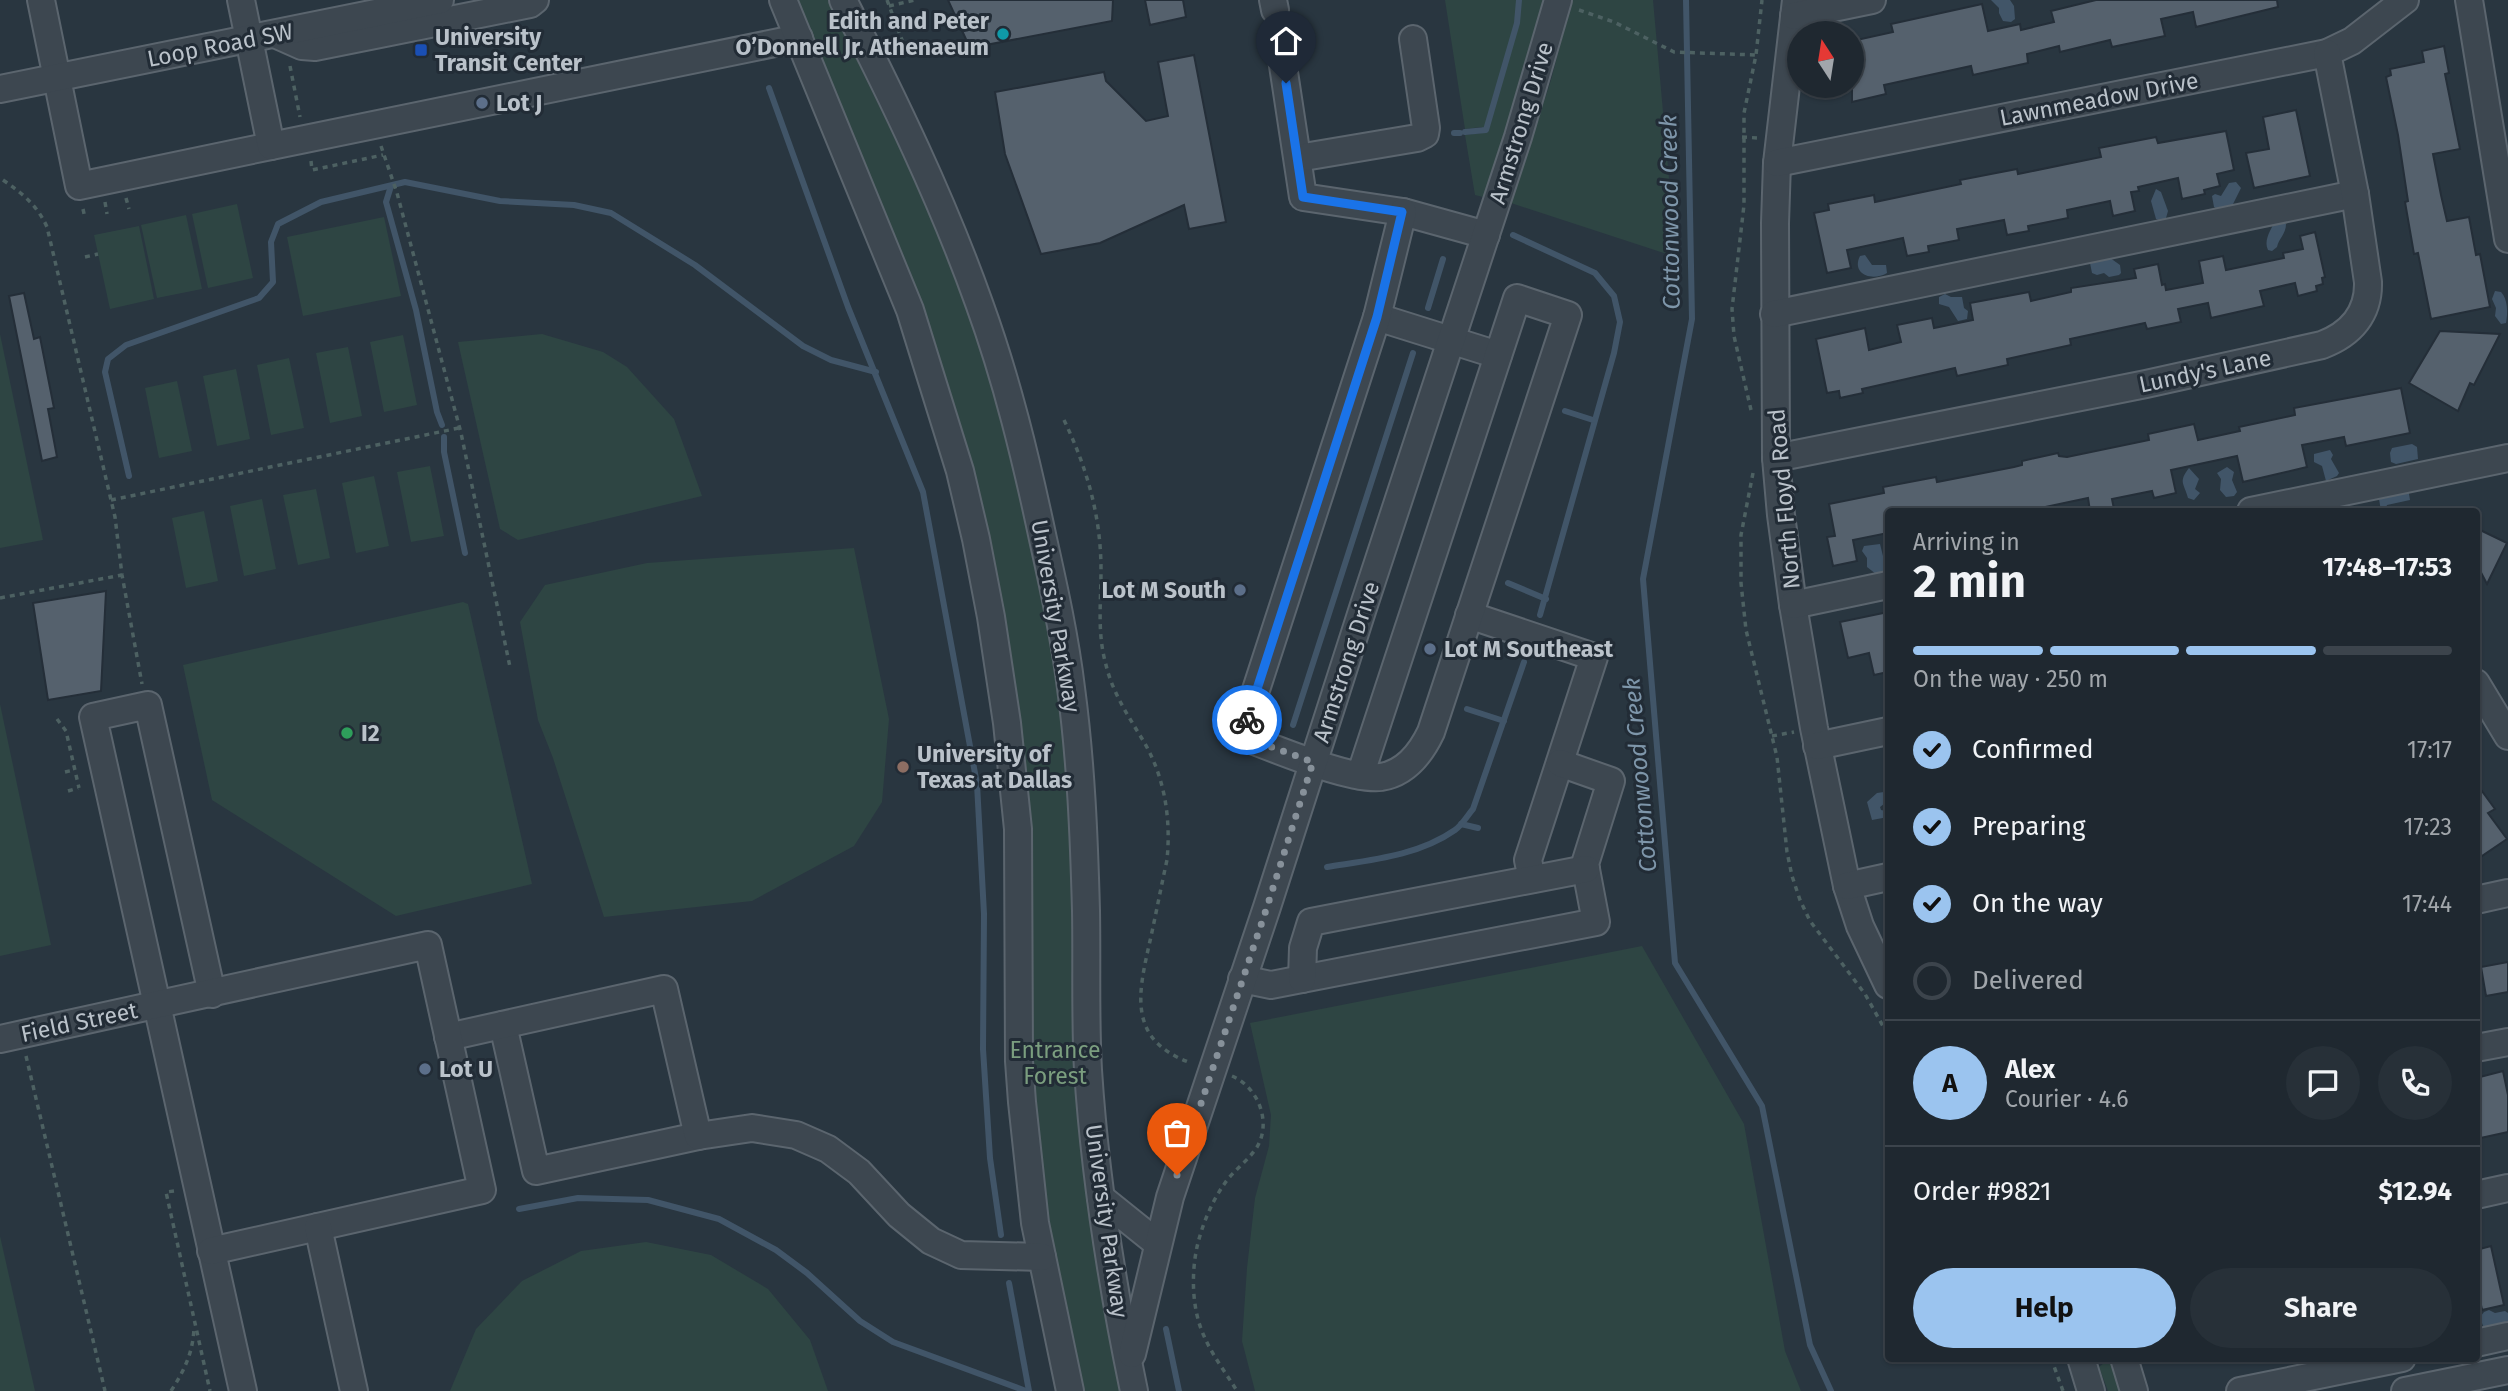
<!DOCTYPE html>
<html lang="en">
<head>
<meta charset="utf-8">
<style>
	:root { --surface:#1f2830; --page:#273038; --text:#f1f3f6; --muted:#a1a6ab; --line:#3c444c; --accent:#9bc4ef }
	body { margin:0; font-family:"Fira Sans",sans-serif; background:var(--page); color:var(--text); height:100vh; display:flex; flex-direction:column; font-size:26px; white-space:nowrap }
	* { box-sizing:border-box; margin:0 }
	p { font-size:23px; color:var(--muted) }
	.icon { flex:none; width:38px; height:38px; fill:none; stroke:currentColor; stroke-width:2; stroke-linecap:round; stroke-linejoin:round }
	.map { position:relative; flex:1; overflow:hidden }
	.panel { position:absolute; left:1885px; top:508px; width:595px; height:854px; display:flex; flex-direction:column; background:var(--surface); border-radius:7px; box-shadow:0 2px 5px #0004,0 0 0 2px var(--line) }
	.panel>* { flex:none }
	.needle { width:46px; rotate:348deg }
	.tools { position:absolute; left:1787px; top:21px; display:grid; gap:14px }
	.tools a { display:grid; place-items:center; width:77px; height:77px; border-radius:50%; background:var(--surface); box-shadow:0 2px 5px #0004,0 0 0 2px var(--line); font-size:35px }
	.pin { position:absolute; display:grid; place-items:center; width:60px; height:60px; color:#fff; margin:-72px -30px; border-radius:50% 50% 50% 0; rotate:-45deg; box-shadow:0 0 7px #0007 }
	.pin .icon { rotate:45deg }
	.courier { position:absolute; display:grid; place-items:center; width:70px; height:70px; margin:-35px; border:5px solid #1a73e8; border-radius:50%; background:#fff; color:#222; box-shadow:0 2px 9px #0007 }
	.overview em { font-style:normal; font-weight:700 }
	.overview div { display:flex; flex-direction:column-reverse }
	.overview { display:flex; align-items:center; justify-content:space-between; height:119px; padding:0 28px }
	h1 { font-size:46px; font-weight:700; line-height:52px }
	.bar { display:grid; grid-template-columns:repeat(4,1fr); gap:10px 7px; align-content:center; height:84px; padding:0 28px }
	.bar i { height:9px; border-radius:5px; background:var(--line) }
	.bar .current { background:var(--accent) }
	.bar p { grid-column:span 4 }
	.line { display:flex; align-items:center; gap:18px; padding:0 28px; border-top:2px solid var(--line) }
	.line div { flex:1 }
	.round { display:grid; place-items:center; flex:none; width:74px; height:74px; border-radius:37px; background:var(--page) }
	ol { padding:0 28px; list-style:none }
	li { display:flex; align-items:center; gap:21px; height:77px }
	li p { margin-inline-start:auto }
	li .icon { padding:7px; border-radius:50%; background:var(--accent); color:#111; stroke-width:4 }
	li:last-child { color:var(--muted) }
	li i { width:38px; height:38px; border:4px solid var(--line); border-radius:50% }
	.cta { display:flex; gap:14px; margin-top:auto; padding:14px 28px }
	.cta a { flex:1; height:80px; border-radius:42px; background:var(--accent); color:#111; font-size:28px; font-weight:700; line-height:80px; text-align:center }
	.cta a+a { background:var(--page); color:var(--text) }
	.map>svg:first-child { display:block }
	.green { fill:#2e4543 }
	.water { fill:#415568 }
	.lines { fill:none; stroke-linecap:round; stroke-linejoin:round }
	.stream { stroke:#415568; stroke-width:6 }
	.building { fill:#55616d; stroke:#242e38; stroke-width:2 }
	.minor-casing { stroke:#5b656e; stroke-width:30 }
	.path { stroke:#4d6162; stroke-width:3.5; stroke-dasharray:5 5; stroke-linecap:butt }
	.minor { stroke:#3d4750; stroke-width:26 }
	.done { stroke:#87919a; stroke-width:7; stroke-dasharray:0 12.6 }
	.route { stroke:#1a73e8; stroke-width:9 }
	.culture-dot { fill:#0f9aa8; stroke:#222c36; stroke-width:2.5 }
	.transit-dot { fill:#1a4fb4; stroke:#222c36; stroke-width:2.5 }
	.service-dot { fill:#5c6f8a; stroke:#222c36; stroke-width:2.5 }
	.leisure-dot { fill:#2e9e5b; stroke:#222c36; stroke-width:2.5 }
	.education-dot { fill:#8d6e63; stroke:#222c36; stroke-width:2.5 }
	.labels { text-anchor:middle; stroke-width:6; stroke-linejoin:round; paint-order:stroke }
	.poi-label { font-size:23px; font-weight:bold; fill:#bac2ca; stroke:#222c36; text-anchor:start }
	.street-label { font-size:23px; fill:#bac2ca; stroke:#222c36 }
	.park-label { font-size:23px; fill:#7b9e7f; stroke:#222c36 }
	.water-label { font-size:24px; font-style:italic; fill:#7e96aa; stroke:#222c36 }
</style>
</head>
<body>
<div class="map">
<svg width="2508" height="1391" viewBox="0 0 2508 1391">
	<rect width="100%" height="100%" fill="#293640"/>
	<!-- green -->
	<g class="green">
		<path d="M792 0H828L943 238 991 372 1025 497 1062 690 1124 1391H1079L1047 1229 972 469Z"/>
		<path d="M1445 0H1545L1487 198 1475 195 1465 135 1482 133V127L1465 129Z"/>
		<path d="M1572 0H1653L1676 257 1511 203 1551 80Z"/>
		<path d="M237 204 253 278 208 288 192 214Z"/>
		<path d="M186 215 202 289 157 298 141 225Z"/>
		<path d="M384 217 401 296 303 316 287 237Z"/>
		<path d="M139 226 154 299 110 309 94 235Z"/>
		<path d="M0 334 43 540 0 548Z"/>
		<path d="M542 334 603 352 627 367 674 419 702 496 518 540 500 529 458 342Z"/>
		<path d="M403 335 417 405 384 412 370 342Z"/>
		<path d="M348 347 362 416 330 423 316 353Z"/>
		<path d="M289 358 304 428 271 435 257 365Z"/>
		<path d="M236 369 250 439 217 446 203 376Z"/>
		<path d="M177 381 192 451 159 458 145 388Z"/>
		<path d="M430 466 444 536 411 542 397 472Z"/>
		<path d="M374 476 389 546 356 553 342 483Z"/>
		<path d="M316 489 330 558 298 565 283 495Z"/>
		<path d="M262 499 276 569 244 576 230 506Z"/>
		<path d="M204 511 218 581 186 588 172 518Z"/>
		<path d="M854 548 889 719 882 802 854 846 752 901 604 917 553 758 538 720 520 622 545 585 647 563Z"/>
		<path d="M463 602 468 604 532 884 396 916 212 800 183 665Z"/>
		<path d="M0 704 51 945 0 956Z"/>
		<path d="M1642 946 1744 1124 1785 1351 1801 1391H1255L1242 1341 1247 1268 1255 1198 1269 1146 1271 1115 1250 1023Z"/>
		<path d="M0 1236 35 1391H0Z"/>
		<path d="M646 1242 711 1255 768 1289 810 1340 828 1391H450L476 1329 522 1281 581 1251Z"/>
		<path d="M2105 1358H2110L2121 1391H2108L2099 1367 2104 1363Z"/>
	</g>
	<!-- water -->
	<g class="water">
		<path d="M1991 0H2010L2014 6 2015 19 2011 22 2003 21 1999 13V8Z"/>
		<path d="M2236 182 2241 188 2230 210 2222 212 2214 207 2212 196 2215 194 2221 196 2229 183Z"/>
		<path d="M2156 189 2161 192 2168 211 2166 218 2161 221 2156 219 2151 201Z"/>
		<path d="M2283 222 2286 224C2286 234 2279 238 2277 247L2272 251 2268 250C2264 241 2269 233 2273 225Z"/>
		<path d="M1865 255 1872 265H1886L1887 273C1872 282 1851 274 1860 256Z"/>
		<path d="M2106 255 2120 265 2121 273 2119 275 2109 277 2104 273 2097 275 2092 273 2090 263 2093 258Z"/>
		<path d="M2495 291 2501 292C2508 299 2508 314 2506 323L2501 324 2495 316 2496 308 2492 299Z"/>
		<path d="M1945 294 1951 297H1962L1964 308 1968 311 1967 319 1958 321 1949 307 1939 304V297Z"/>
		<path d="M2412 444 2417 447 2418 459 2396 464 2391 462 2390 453 2392 448Z"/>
		<path d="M2330 450 2333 455 2331 459 2339 473 2337 476 2326 481 2322 466 2314 462V454Z"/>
		<path d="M2227 467 2234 472 2232 480 2237 492 2234 496 2226 497 2220 490 2221 479 2217 473Z"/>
		<path d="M2189 468 2199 479 2195 489 2200 493 2194 500 2188 498C2184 483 2178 482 2189 468Z"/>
		<path d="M2408 488 2410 500 2387 505 2385 510 2381 511 2379 499Z"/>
		<path d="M1880 544 1887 572 1876 574 1867 567V558L1862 551 1864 546Z"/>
		<path d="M1884 792 1888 801 1880 807 1881 810 1886 811 1888 817 1872 820 1867 802 1877 793Z"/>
		<path d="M2489 1310 2495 1313 2505 1311 2508 1313V1321L2487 1328 2483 1326 2480 1317 2484 1312Z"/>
	</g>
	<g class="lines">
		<!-- stream -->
		<g class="stream">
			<path d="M1686 0 1692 319 1643 579 1675 963 1762 1106 1810 1345 1831 1391"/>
			<path d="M769 88 848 307 923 492 977 784 984 914 983 1049 990 1158 1001 1235"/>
			<path d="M1465 132 1486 130 1517 23 1519 0"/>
			<path d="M1454 133H1460"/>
			<path d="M391 186 386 202 416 310 437 412 442 425"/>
			<path d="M1513 235 1595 273 1614 296 1620 322 1614 353 1540 615"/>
			<path d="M1428 308 1443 259"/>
			<path d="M1565 411 1593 420"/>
			<path d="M444 437V452L465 553"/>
			<path d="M129 476 105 372 108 359 126 345 259 298 273 282 271 242 278 224 321 202 405 182 500 201 574 205 611 213 695 265 803 346 831 360 876 372"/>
			<path d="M1508 583 1546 599"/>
			<path d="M1467 709 1504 721"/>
			<path d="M1293 725 1413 353"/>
			<path d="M1461 824 1478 828"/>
			<path d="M1327 867C1370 860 1418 856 1455 830 1462 825 1467 816 1473 809L1524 662"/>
			<path d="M519 1209 578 1198 648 1200 719 1219 776 1250 807 1273 860 1321 893 1342 1026 1391"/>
			<path d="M1009 1283 1029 1391"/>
			<path d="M1166 1329 1179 1391"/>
		</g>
	</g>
	<!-- building -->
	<g class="building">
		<path d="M948 0H1113L1112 21 970 48Z"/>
		<path d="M1145 0H1183L1186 17 1150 25Z"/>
		<path d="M2096 0H2277L2278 7 2196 27 2193 12 2161 19 2165 36 2112 47 2110 40 2060 52 2059 46 2027 54 2028 63 1973 75 1971 66 1884 85 1886 94 1852 102V41L1893 32 1891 24 1982 4 1988 31 2020 24 2021 30 2054 22 2051 11Z"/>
		<path d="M2444 46 2449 73 2445 74 2460 149 2433 154 2441 195 2447 221 2469 217 2476 255 2480 254 2490 307 2431 319 2418 253 2414 254 2405 202 2408 201 2398 135 2386 77 2391 75 2390 69 2424 62 2422 51Z"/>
		<path d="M1194 55 1226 222 1189 229 1184 205 1100 243 1041 254 1005 154 995 92 1104 72 1106 81 1146 121 1168 116 1158 62Z"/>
		<path d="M2296 110 2310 176 2254 188 2246 153 2269 149 2263 117Z"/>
		<path d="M2226 131 2234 170 2217 174 2220 186 2204 190 2205 194 2182 199 2178 178 2138 187 2139 191 2131 192 2135 211 2113 216 2110 201 2067 210 2068 218 2028 226 2029 231 2007 235 2004 220 1957 229 1959 240 1928 246 1929 252 1907 256 1903 238 1847 250 1851 268 1827 273 1814 213 1829 210 1828 204 1874 195 1875 202 1961 184 1960 180 1996 173 2017 169 2018 174 2101 157 2099 148 2156 137 2158 143Z"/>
		<path d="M2315 232 2325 277 2322 278 2323 284 2316 286 2317 291 2298 296 2295 283 2260 291 2264 306 2211 318 2208 303 2178 309 2181 322 2147 329 2145 323 2070 339 2071 345 2007 359 2008 365 1957 376 1955 368 1862 389 1863 393 1840 398 1839 391 1827 393 1816 339 1865 328 1869 350 1901 342 1897 325 1932 318 1934 328 1973 320 1970 303 2029 292 2031 301 2071 292V288L2136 278 2134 269 2158 264 2162 285 2165 284 2166 290 2203 283 2199 261 2223 256 2226 270 2284 258 2283 253 2303 249 2300 236Z"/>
		<path d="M24 293 34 339 40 337 54 408 48 409 57 457 42 461 9 296Z"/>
		<path d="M2440 331 2500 334 2474 385 2470 383 2458 411 2409 383Z"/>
		<path d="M2401 388 2410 433 2346 446 2344 437 2302 445 2307 467 2243 482 2237 456 2171 470 2176 493 2154 498 2152 491 2112 499 2114 509 2105 511H2090L2088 498 2045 507V511H1888V533L1853 540 1857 561 1833 566 1827 537 1835 536 1829 504 1884 493 1883 487 1936 477 1937 482 2014 467 2022 465V461L2058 453 2059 456 2067 457 2149 440 2148 434 2194 424 2198 440 2240 431 2239 427 2295 415 2294 408Z"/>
		<path d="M2476 528 2507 543 2487 584 2476 563Z"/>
		<path d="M106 591 101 691 48 700 33 603Z"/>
		<path d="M1888 612V672L1874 675 1869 653 1848 658 1840 622Z"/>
		<path d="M2476 783 2495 809 2488 813 2507 839 2476 860Z"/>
		<path d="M2508 962V992L2486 996 2481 967Z"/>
		<path d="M2503 1071 2508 1095V1132L2476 1139V1078Z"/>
		<path d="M2491 1246 2504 1305 2482 1310 2479 1295 2476 1296V1250Z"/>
	</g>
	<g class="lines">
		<defs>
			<g id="minor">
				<path d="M41 0 79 186 271 146"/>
				<path d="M241 0 271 146 799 38"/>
				<path d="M783 0 910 310 960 471 976 539 991 617 1007 723 1018 829 1019 1061 1022 1102 1035 1223 1070 1391"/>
				<path d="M843 0C893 98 942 199 979 303 1007 380 1026 459 1043 539 1054 588 1065 638 1071 688 1081 762 1084 837 1086 911 1087 964 1085 1017 1088 1070 1095 1178 1112 1285 1134 1391"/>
				<path d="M1273 0 1275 10"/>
				<path d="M1796 0 1777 163 1775 223 1776 458 1781 515 1793 605 1814 728 1847 886 1860 926 1888 985"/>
				<path d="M2469 0 2508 239"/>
				<path d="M1794 16 1872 0"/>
				<path d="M275 34 302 46 315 47 530 4 535 0"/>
				<path d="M1282 59 1303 197 1403 212 1486 235"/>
				<path d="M0 89 440 0"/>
				<path d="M1298 158 1417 138 1425 134 1426 128 1413 39"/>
				<path d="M1777 163 2327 53 2352 41 2405 0"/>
				<path d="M1774 314 2355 194"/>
				<path d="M1377 317 1498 355"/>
				<path d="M1776 458 2146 384 2322 345C2351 334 2369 314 2368 282L2355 194 2327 53"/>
				<path d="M2251 511 2508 458"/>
				<path d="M1793 605 1888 585"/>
				<path d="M1469 615 1594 657 1528 860 1532 879"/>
				<path d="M2476 683 2508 736"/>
				<path d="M1817 746 1888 731"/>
				<path d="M1360 776 1517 298 1568 315 1431 732C1421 753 1406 773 1381 777 1351 781 1273 748 1241 736L1377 317 1403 212"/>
				<path d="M1847 886 1888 877"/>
				<path d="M2476 900 2508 893"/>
				<path d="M1242 979 1271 985 1596 922 1585 864 1611 781 1560 763"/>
				<path d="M1302 979 1303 948 1311 922 1586 869"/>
				<path d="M212 994 148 705 93 717 243 1391"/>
				<path d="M503 1025 536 1171 698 1136"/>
				<path d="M448 1037 664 989 698 1136 752 1128 796 1135 828 1149 859 1172 899 1215 931 1241 961 1255 1042 1257"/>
				<path d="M0 1039 428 945 482 1190 211 1251"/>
				<path d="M2476 1048 2508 1042"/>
				<path d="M2476 1195 2508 1188"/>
				<path d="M1101 1198 1157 1243"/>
				<path d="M318 1227 354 1391"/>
				<path d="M2476 1343 2508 1336"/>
				<path d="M1132 1354 1170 1197 1267 907 1363 608 1518 137 1558 0"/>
				<path d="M2081 1358 2091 1391"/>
				<path d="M2124 1358 2134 1391"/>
				<path d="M2240 1391 2402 1358"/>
				<path d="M2405 1391 2508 1370"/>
			</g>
		</defs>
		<!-- minor casing -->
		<use href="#minor" class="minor-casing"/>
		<!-- path -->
		<g class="path">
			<path d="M887 0 908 56"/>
			<path d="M889 6 915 0"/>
			<path d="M1579 10 1614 22 1674 52 1756 55"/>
			<path d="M290 66 300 117"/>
			<path d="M1742 137 1758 138"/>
			<path d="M381 146 397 193 461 433 510 667"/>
			<path d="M311 161 312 170 383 155"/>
			<path d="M3 180C23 194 37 205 47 227L115 517 122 575 142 684"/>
			<path d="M126 198 129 209"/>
			<path d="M105 202 107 214"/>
			<path d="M83 209 85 218"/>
			<path d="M85 257 98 254"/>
			<path d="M1751 410 1734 336 1732 309 1744 205V113L1756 55 1762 0"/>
			<path d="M1064 420C1087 468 1101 516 1101 570 1101 603 1097 633 1106 665 1113 694 1129 717 1144 742 1165 778 1171 819 1167 860 1161 887 1156 914 1150 941 1138 994 1127 1040 1191 1063"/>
			<path d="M1753 473 1741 535V583L1746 630 1777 757 1787 852 1792 876 1800 900 1810 921 1865 994 1888 1035"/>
			<path d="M111 500 459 428"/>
			<path d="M0 598 122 575"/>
			<path d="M57 719 66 731 79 788"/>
			<path d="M1772 736 1794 732"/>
			<path d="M65 772 74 770"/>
			<path d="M68 791 78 788"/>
			<path d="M26 1056 105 1391"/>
			<path d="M1232 1076C1258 1087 1272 1122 1257 1147 1248 1161 1234 1170 1225 1183 1212 1201 1202 1225 1197 1247 1191 1275 1192 1310 1204 1336 1212 1355 1226 1373 1237 1391"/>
			<path d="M174 1191 166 1192 210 1391"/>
			<path d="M2051 1358 2063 1391"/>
			<path d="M171 1391C184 1371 193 1353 194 1328"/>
		</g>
		<!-- minor -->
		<use href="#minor" class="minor"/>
	</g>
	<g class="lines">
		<!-- done -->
		<path class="done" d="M1177 1175 1267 907 1313 762 1241 736 1247 720"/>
		<!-- route -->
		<path class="route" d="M1247 720 1377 317 1402 212 1303 197 1286 83"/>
	</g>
	<!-- markers -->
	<circle class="culture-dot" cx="1003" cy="34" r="7"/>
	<rect class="transit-dot" x="414" y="43" width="14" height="14" rx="3.5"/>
	<g class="service-dot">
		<circle cx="482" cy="103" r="7"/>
		<circle cx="1240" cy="590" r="7"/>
		<circle cx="1430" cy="649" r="7"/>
		<circle cx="425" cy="1069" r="7"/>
	</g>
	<circle class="leisure-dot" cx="347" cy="733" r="7"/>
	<circle class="education-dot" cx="903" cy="767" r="7"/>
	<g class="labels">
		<!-- poi labels -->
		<g class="poi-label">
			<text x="989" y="29" text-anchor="end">Edith and Peter<tspan x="989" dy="26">O’Donnell Jr. Athenaeum</tspan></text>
			<text x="435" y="45">University<tspan x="435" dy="26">Transit Center</tspan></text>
			<text x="496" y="111">Lot J</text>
			<text x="1226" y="598" text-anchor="end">Lot M South</text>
			<text x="1444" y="657">Lot M Southeast</text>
			<text x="361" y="741">I2</text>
			<text x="917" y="762">University of<tspan x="917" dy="26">Texas at Dallas</tspan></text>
			<text x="439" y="1077">Lot U</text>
		</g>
		<!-- street labels -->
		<g class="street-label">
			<text transform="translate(220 45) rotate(-11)" y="8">Loop Road SW</text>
			<text transform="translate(2099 99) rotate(-11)" y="8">Lawnmeadow Drive</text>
			<text transform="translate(1521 123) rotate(-73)" y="8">Armstrong Drive</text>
			<text transform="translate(2205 371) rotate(-12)" y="8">Lundy's Lane</text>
			<text transform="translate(1784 499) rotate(-95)" y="8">North Floyd Road</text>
			<text transform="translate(1056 616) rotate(80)" y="8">University Parkway</text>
			<text transform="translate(1346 662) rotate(-72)" y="8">Armstrong Drive</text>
			<text transform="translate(79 1022) rotate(-12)" y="8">Field Street</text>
			<text transform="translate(1107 1221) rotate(82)" y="8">University Parkway</text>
		</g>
		<!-- park labels -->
		<g class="park-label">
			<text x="1055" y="1058">Entrance<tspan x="1055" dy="26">Forest</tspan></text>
		</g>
		<!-- water labels -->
		<g class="water-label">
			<text transform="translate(1670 212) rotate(-91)" y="8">Cottonwood Creek</text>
			<text transform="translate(1640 775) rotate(-95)" y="8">Cottonwood Creek</text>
		</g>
	</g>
</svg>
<div class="tools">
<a><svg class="needle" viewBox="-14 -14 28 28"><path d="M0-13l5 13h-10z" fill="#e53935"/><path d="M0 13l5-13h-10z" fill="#a1a6ab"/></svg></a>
</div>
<div class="pin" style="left:1177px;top:1175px;background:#ea580c"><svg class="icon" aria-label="bag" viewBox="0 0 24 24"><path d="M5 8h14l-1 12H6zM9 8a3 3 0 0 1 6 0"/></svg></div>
<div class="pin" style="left:1286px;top:83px;background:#1f2937"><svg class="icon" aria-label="home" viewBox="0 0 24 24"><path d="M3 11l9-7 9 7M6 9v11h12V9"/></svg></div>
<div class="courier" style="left:1247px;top:720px"><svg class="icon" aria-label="bike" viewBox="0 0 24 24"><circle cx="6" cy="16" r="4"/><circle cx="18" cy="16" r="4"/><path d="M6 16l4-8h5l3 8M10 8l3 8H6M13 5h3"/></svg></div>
<section class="panel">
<div class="overview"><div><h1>2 min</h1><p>Arriving in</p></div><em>17:48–17:53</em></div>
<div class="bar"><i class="current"></i><i class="current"></i><i class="current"></i><i></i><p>On the way · 250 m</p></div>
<ol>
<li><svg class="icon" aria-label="check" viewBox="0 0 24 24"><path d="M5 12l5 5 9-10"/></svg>Confirmed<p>17:17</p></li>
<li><svg class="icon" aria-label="check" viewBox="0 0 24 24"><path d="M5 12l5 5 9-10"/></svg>Preparing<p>17:23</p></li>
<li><svg class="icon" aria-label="check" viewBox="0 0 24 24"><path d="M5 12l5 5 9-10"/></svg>On the way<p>17:44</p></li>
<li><i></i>Delivered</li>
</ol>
<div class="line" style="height:126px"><b class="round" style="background:var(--accent);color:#111">A</b><div><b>Alex</b><p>Courier · 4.6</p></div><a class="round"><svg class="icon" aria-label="chat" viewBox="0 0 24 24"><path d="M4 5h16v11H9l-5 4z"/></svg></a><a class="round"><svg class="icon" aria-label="phone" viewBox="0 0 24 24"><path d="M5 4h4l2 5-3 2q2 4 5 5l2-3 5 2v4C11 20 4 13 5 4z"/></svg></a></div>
<div class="line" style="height:91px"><div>Order #9821</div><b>$12.94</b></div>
<div class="cta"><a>Help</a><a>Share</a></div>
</section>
</div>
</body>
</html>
